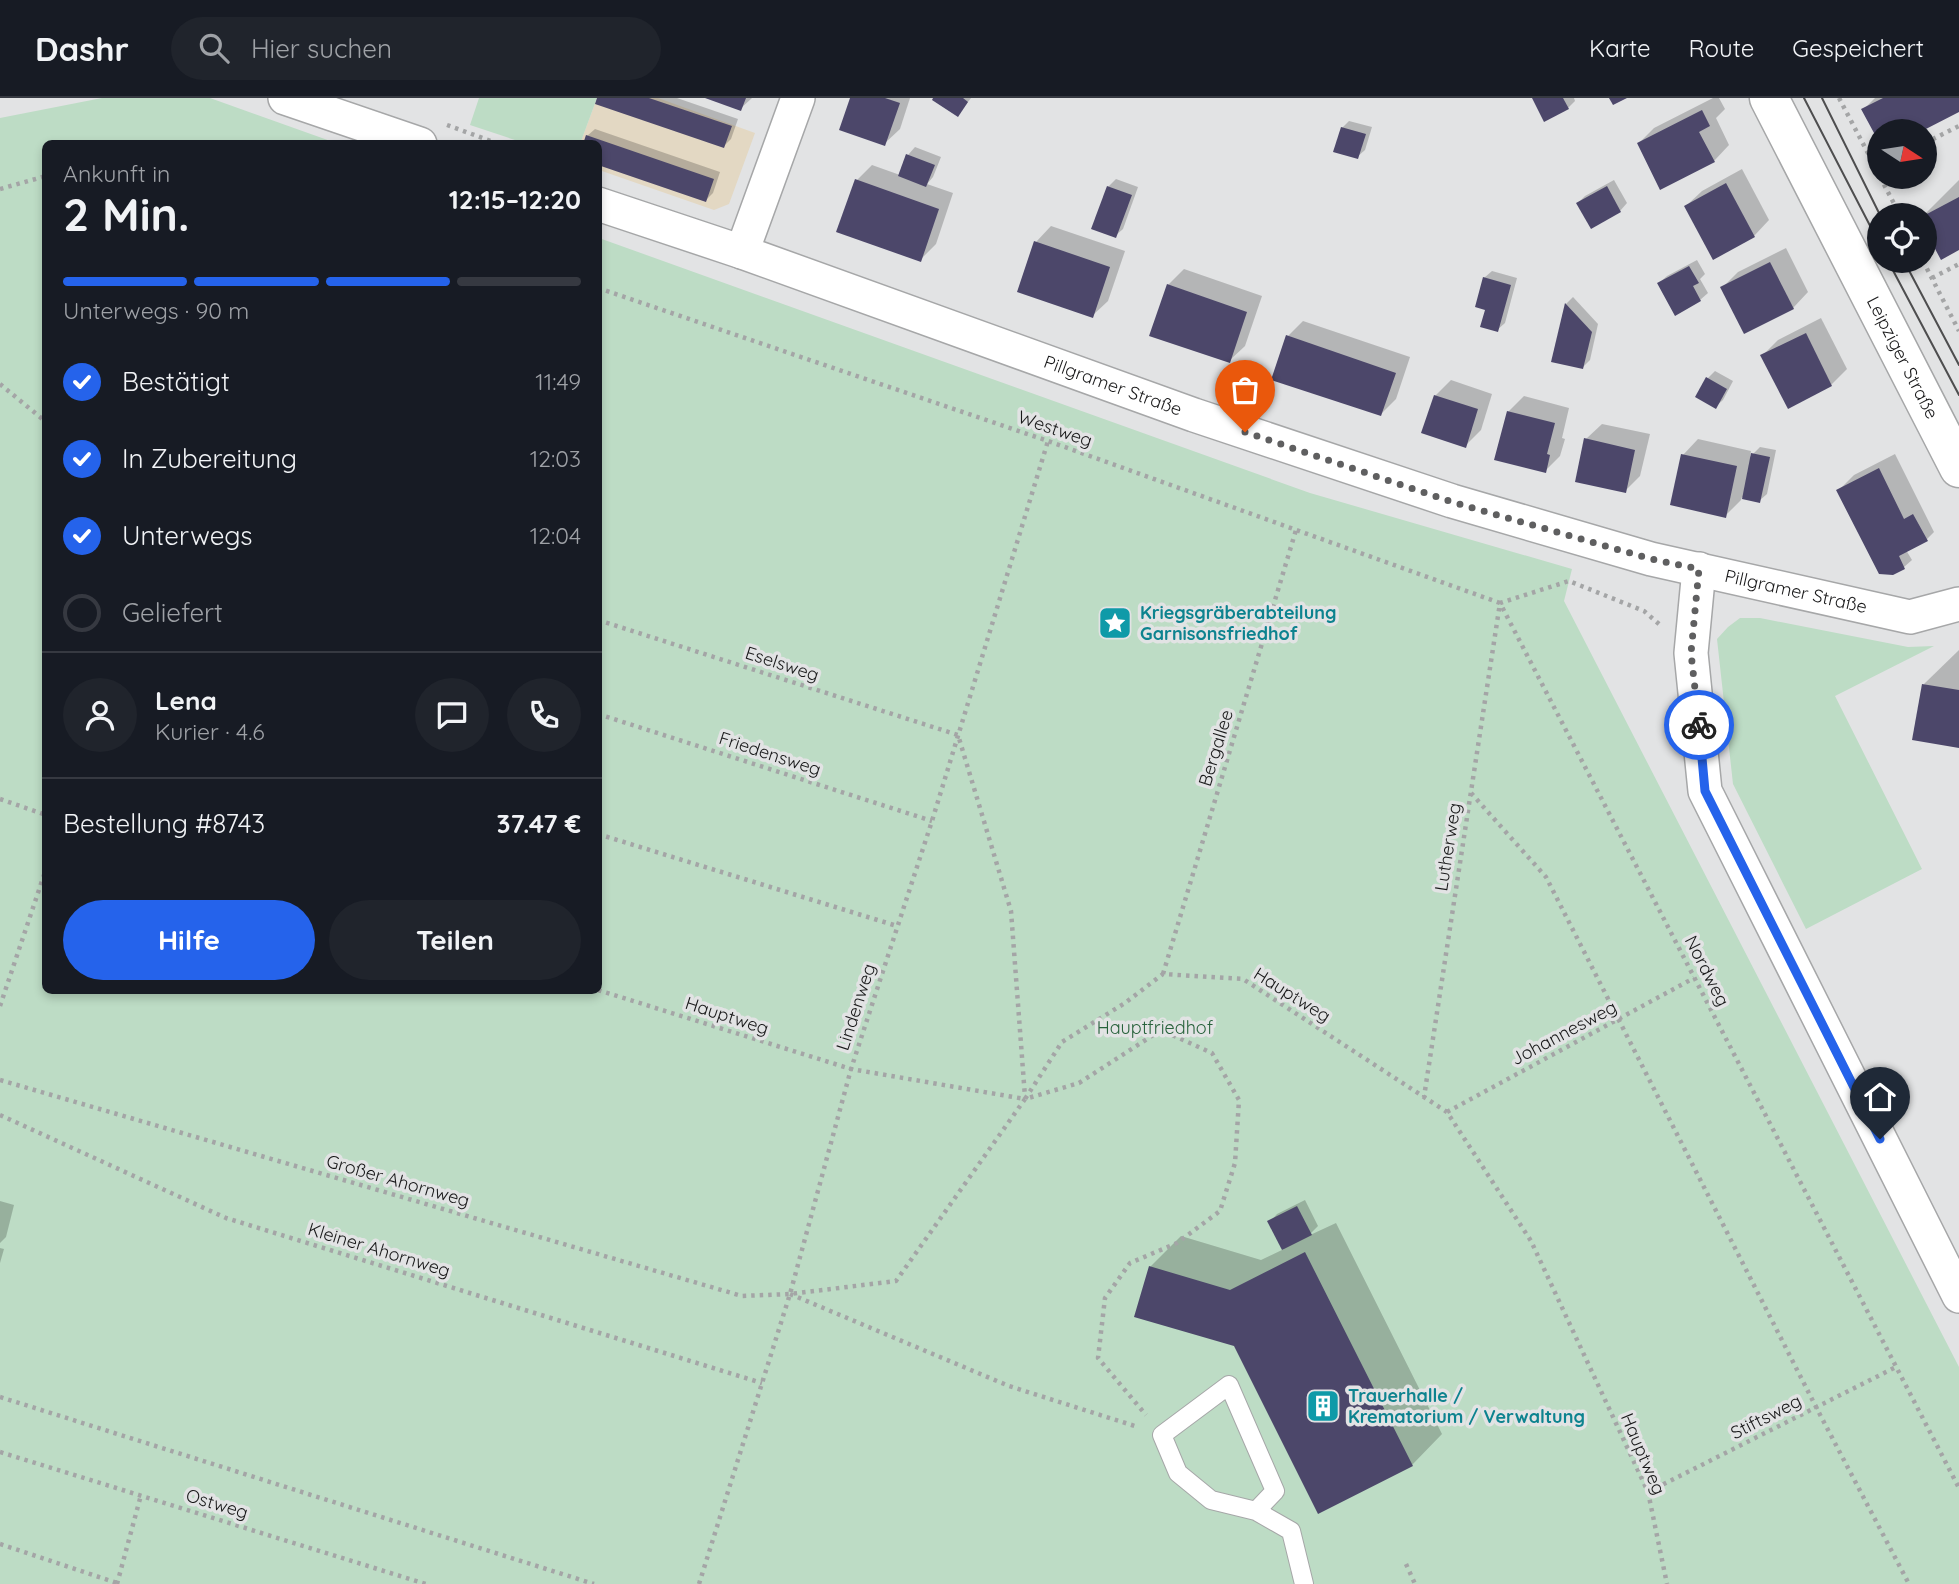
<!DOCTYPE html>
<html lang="de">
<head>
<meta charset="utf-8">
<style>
	:root { --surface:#171b24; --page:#20242c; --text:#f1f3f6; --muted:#9ea1a6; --line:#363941; --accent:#2563eb }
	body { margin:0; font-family:Quicksand,sans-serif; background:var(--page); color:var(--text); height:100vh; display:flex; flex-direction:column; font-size:26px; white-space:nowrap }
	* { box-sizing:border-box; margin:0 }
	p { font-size:23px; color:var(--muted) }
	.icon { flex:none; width:38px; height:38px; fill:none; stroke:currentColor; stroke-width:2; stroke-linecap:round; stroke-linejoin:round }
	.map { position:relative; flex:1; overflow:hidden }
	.drawer { position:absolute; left:42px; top:42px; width:560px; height:854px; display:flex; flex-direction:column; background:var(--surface); border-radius:10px; box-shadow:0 4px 10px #0003 }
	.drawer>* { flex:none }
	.needle { width:46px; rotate:102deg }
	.fabs { position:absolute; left:1867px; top:21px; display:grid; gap:14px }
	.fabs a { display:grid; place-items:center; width:70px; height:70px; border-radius:50%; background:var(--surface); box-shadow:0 4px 10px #0003; font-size:35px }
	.pin { position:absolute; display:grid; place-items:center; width:60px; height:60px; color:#fff; margin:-72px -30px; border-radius:50% 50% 50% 0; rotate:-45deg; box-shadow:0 0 7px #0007 }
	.pin .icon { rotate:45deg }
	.courier { position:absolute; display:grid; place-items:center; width:70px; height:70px; margin:-35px; border:5px solid #2563eb; border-radius:50%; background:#fff; color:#222; box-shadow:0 2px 9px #0007 }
	.head em { font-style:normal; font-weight:800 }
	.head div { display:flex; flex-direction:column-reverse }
	.head { display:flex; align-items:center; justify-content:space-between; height:119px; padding:0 21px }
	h1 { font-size:46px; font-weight:800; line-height:52px }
	.bar { display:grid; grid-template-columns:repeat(4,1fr); gap:10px 7px; align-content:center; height:84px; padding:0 21px }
	.bar i { height:9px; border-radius:5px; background:var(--line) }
	.bar .selected { background:var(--accent) }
	.bar p { grid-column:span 4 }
	.line { display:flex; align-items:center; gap:18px; padding:0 21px; border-top:2px solid var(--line) }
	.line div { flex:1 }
	.round { display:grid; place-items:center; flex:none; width:74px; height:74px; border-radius:37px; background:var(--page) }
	ol { padding:0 21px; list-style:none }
	li { display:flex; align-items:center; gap:21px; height:77px }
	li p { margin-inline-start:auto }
	li .icon { padding:7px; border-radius:50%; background:var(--accent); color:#fff; stroke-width:4 }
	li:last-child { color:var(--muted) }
	li i { width:38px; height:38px; border:4px solid var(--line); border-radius:50% }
	.primary-button { display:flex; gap:14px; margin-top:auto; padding:14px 21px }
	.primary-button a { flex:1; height:80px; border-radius:42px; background:var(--accent); color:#fff; font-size:28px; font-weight:800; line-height:80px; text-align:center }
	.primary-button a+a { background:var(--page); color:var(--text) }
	header { display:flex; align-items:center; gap:42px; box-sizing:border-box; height:98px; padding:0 35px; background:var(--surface); border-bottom:2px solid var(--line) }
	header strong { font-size:33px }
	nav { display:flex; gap:38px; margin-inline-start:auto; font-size:24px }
	.search { width:490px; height:63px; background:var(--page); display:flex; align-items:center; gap:18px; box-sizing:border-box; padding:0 24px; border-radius:38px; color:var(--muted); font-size:26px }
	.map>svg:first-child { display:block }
	.industrial { fill:#e3d8c3 }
	.green { fill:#bddcc5 }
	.shadow { fill:#0003 }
	.building { fill:#4c476a }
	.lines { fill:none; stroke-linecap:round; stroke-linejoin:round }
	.service-casing { stroke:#a6a7a8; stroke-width:20 }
	.minor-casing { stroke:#a6a7a8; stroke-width:36 }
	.tertiary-casing { stroke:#a6a7a8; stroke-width:41 }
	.path { stroke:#a4a5a6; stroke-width:4.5; stroke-dasharray:3.5 5; stroke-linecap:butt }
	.service { stroke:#fff; stroke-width:18 }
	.minor { stroke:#fff; stroke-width:33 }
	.tertiary { stroke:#fff; stroke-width:38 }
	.tram { stroke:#4e4e4f; stroke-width:2 }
	.done { stroke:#5f5f60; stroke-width:7; stroke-dasharray:0 12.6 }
	.route { stroke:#2563eb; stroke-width:9 }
	.labels { text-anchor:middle; stroke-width:7; stroke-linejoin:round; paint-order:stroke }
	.street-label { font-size:18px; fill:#181819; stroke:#e2e3e4 }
	.culture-label { font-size:18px; font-weight:bold; fill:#0d838f; stroke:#e2e3e4; text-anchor:start }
	.park-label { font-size:18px; fill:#27623b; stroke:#e2e3e4 }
</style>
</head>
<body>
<header>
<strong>Dashr</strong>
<div class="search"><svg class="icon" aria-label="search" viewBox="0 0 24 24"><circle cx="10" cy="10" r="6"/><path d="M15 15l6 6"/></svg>Hier suchen</div>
<nav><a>Karte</a><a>Route</a><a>Gespeichert</a></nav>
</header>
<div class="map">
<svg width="1959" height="1486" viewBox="0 0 1959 1486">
	<rect width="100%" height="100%" fill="#e2e3e4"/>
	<!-- industrial -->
	<path class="industrial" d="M597 0H658L755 35 729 106 714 112 599 72 598 46H580Z"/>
	<!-- green -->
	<g class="green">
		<path d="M102 0H210L336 45 46 46V892H598L599 140 1310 395 1572 471 1564 503 1959 1269V1486H0V20Z"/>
		<path d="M479 0H597L580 46 524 45 470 27Z"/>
		<path d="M1740 520H1760L1908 549 1934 548 1835 598 1922 771 1806 831 1733 686 1717 541 1728 529Z"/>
	</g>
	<!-- shadow -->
	<g class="shadow">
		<path d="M599 0H677L738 21 731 41 724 48Z"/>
		<path d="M709 0H752L740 11Z"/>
		<path d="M852 0H910L900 31 884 46Z"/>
		<path d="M935 0H971L958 17Z"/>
		<path d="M1534 0H1574L1575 3 1568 10Z"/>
		<path d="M1713 0H1719L1725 11 1716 20 1729 47 1714 63 1639 45 1654 30Z"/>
		<path d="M1875 0H1959V12L1918 33H1880L1863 12Z"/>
		<path d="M1349 23 1372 29 1365 52 1357 59 1342 30Z"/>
		<path d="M595 31 720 74 713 95 706 102 598 46 587 38Z"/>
		<path d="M915 49 941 59 933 79 927 86 953 95 936 146 920 162 857 82 872 67 900 77 908 57Z"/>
		<path d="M1742 71 1769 122 1754 138 1686 108 1702 93Z"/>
		<path d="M1116 81 1138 89 1123 131 1115 138 1108 89Z"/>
		<path d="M1614 82 1627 105 1620 113 1578 105 1585 98Z"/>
		<path d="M1959 82V150L1925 128 1924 117Z"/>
		<path d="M1051 128 1125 153 1108 203 1092 218 1036 144Z"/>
		<path d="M1786 150 1808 194 1793 210 1723 189 1738 174Z"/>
		<path d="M1697 162 1705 176 1700 181 1708 195 1700 202 1659 185 1667 178Z"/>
		<path d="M1184 171 1262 198 1245 248 1229 263 1168 187Z"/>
		<path d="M1492 173 1517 180 1505 225 1497 232 1487 211 1484 180Z"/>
		<path d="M1573 199 1598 226 1590 262 1583 269 1554 263 1566 206Z"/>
		<path d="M1821 220 1847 271 1831 287 1763 257 1778 242Z"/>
		<path d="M1303 223 1410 259 1396 301 1381 316 1288 238Z"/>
		<path d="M1715 273 1733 283 1723 302 1715 309 1707 281Z"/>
		<path d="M1451 282 1492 296 1481 332 1465 348 1435 298Z"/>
		<path d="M1524 298 1569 310 1562 340 1565 341 1560 358 1545 373 1508 314Z"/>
		<path d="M1602 326 1650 336 1640 378 1625 393 1586 341Z"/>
		<path d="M1698 341 1751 353 1750 359 1760 349 1776 352 1767 396 1759 403 1742 399 1741 402 1725 418 1683 357Z"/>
		<path d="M1895 356 1934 434 1927 441 1906 452 1912 462 1904 469 1893 476 1838 393 1854 377Z"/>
		<path d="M1959 552V648L1924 586Z"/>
		<path d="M1305 1102 1318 1128 1308 1138 1336 1125 1442 1336 1412 1367 1235 1247 1150 1169 1181 1138 1261 1162 1284 1151 1270 1124 1277 1116Z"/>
		<path d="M0 1103 14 1107 6 1139 0 1145Z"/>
		<path d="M0 1150 4 1151 0 1165Z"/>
	</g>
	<!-- building -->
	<g class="building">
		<path d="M597 0H649L732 28 724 50 595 6Z"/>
		<path d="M705 0H746L741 13Z"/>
		<path d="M850 0H885L900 5 885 48 839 32Z"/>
		<path d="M933 0H963L968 4 958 19 932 2Z"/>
		<path d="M1532 0H1563L1569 11 1544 24Z"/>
		<path d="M1609 0H1627L1613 7Z"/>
		<path d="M1883 0H1959V14L1922 33H1880V46L1861 11Z"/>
		<path d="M1702 12 1710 28 1699 34 1715 64 1660 92 1637 45Z"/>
		<path d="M1341 29 1366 36 1358 61 1333 54Z"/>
		<path d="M586 37 714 81 706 104 598 67V46H583Z"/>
		<path d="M906 56 935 67 926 89 898 78Z"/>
		<path d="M855 81 939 111 921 164 836 134Z"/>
		<path d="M1726 85 1755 139 1713 162 1684 108Z"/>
		<path d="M1107 88 1132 97 1116 140 1091 131Z"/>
		<path d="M1607 88 1621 114 1591 131 1576 105Z"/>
		<path d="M1959 99V152L1941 162 1925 132V117Z"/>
		<path d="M1034 143 1110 169 1093 220 1017 194Z"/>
		<path d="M1770 164 1794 211 1744 236 1720 189Z"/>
		<path d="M1689 168 1699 185 1693 188 1701 203 1675 218 1657 185Z"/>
		<path d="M1483 179 1511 187 1498 234 1480 229 1485 212 1475 209Z"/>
		<path d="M1167 186 1247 214 1230 265 1149 238Z"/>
		<path d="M1565 205 1592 234 1583 271 1551 264Z"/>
		<path d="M1806 235 1832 288 1788 311 1760 257Z"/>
		<path d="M1286 237 1396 275 1381 318 1271 282Z"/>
		<path d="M1706 279 1727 291 1716 311 1695 299Z"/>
		<path d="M1434 297 1478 311 1466 350 1421 335Z"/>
		<path d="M1507 313 1555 325 1547 356 1550 357 1546 375 1494 362Z"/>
		<path d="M1584 340 1635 352 1626 395 1575 384Z"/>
		<path d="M1751 355 1770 359 1760 405 1742 401Z"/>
		<path d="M1681 356 1737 368 1726 420 1670 407Z"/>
		<path d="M1879 370 1904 421 1913 416 1928 443 1899 458 1905 471 1893 477 1879 476 1836 392Z"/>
		<path d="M1922 586 1959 592V650L1912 642Z"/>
		<path d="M1297 1108 1312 1137 1282 1152 1267 1123Z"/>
		<path d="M1305 1154 1413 1368 1318 1416 1234 1248 1134 1219 1149 1168 1230 1192Z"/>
	</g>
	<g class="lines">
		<defs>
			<path id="service" d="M1256 1413 1275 1393 1229 1287 1162 1337 1178 1375 1211 1402 1256 1413 1291 1433 1304 1486"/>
			<g id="minor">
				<path d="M285 0 420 46"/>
				<path id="s1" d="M598 106 742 154 1194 317 1452 403 1651 461 1910 519 1959 506"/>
				<path d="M742 154 798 0"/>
				<path d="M1699 471 1691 555 1705 693 1959 1198"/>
			</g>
			<g id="tertiary">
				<path id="s2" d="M1769 0 1959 370"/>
			</g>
		</defs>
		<!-- service casing -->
		<use href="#service" class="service-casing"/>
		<!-- minor casing -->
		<use href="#minor" class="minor-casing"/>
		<!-- tertiary casing -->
		<use href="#tertiary" class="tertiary-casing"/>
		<!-- path -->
		<g class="path">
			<path d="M1839 0 1880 78"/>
			<path d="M447 27 499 46"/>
			<path d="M1925 45 1959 28"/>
			<path d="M1880 79 1900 117"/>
			<path d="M0 91 46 78"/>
			<path d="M1923 163 1959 233"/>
			<path d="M1932 180 1959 166"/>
			<path d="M598 190 1048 343 1500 505 1424 999"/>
			<path d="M0 286 46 324"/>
			<path d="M598 522 958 637 1011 813 1025 999"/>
			<path d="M1659 526 1644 513 1569 483 1500 505 1959 1390"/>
			<path d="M598 616 932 723"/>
			<path d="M1471 695 1546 779 1816 1309 1909 1486"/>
			<path d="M0 701 46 717"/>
			<path d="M598 736 897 828"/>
			<path d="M1163 876 1296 432"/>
			<path d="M598 892 851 971 1025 1001 1062 944 1125 905 1163 876 1243 881 1447 1014 1531 1143 1648 1394 1667 1486"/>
			<path d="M0 908 46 771"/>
			<path d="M0 982 742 1198 790 1196 896 1183 1025 1001 1079 985 1161 932 1212 955 1239 1002 1235 1065 1220 1113 1177 1145 1130 1165 1105 1200 1098 1260 1146 1317"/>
			<path d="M1447 1014 1694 880"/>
			<path d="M0 1017 226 1120 762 1285"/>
			<path d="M790 1196 1009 1288 1138 1329"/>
			<path d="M0 1299 594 1486"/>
			<path d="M0 1354 426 1486"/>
			<path d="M1648 1394 1896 1269"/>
			<path d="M0 1446 117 1485"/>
			<path d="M1406 1466 1415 1486"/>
			<path d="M117 1486 141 1397"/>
			<path d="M699 1486 790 1196 851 971 932 723 1048 343"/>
		</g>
		<!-- service -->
		<use href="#service" class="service"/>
		<!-- minor -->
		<use href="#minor" class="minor"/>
		<!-- tertiary -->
		<use href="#tertiary" class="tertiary"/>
		<!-- tram -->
		<g class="tram">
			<path d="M1804 0 1880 147"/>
			<path d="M1822 0 1880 117"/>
			<path d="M1888 163 1959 297"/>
			<path d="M1904 163 1959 267"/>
		</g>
	</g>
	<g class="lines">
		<!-- done -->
		<path class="done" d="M1245 334 1452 404 1651 461 1699 471 1691 555 1699 627"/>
		<!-- route -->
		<path class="route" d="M1699 627 1705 693 1880 1041"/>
	</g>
	<!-- icons -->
	<defs>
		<symbol id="sight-square" viewBox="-11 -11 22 22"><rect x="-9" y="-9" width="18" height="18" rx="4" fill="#0f9aa8" stroke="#e2e3e4"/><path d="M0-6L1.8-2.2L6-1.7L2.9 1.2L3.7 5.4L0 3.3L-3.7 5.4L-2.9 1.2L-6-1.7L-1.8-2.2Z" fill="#fff"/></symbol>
		<symbol id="building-square" viewBox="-11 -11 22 22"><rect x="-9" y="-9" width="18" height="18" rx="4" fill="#0f9aa8" stroke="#e2e3e4"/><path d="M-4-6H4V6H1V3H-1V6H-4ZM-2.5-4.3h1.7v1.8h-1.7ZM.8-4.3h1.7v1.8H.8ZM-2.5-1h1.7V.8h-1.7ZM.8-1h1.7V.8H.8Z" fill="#fff"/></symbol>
	</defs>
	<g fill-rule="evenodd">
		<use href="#sight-square" x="1096" y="506" width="38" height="38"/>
		<use href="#building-square" x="1304" y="1289" width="38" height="38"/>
	</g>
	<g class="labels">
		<!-- street labels -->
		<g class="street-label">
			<text dy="6" stroke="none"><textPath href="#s2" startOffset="292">Leipziger Straße</textPath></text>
			<text dy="6" stroke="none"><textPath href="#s1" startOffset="546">Pillgramer Straße</textPath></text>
			<text transform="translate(1055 331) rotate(19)" y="6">Westweg</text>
			<text dy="6" stroke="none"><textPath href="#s1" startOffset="1260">Pillgramer Straße</textPath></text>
			<text transform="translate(782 566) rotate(18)" y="6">Eselsweg</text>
			<text transform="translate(1216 650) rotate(-73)" y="6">Bergallee</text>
			<text transform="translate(770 656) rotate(18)" y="6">Friedensweg</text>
			<text transform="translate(1448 749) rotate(-81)" y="6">Lutherweg</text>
			<text transform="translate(1707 873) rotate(63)" y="6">Nordweg</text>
			<text transform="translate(1292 897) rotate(32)" y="6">Hauptweg</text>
			<text transform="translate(856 909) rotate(-72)" y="6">Lindenweg</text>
			<text transform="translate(727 918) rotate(18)" y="6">Hauptweg</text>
			<text transform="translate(1564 935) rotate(-28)" y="6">Johannesweg</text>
			<text transform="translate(398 1083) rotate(16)" y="6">Großer Ahornweg</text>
			<text transform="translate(379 1152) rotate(17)" y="6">Kleiner Ahornweg</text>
			<text transform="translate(1766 1319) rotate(-27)" y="6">Stiftsweg</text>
			<text transform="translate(1643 1356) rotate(67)" y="6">Hauptweg</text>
			<text transform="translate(217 1406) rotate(17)" y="6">Ostweg</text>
		</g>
		<!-- culture labels -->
		<g class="culture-label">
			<text x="1140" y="521">Kriegsgräberabteilung<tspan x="1140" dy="21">Garnisonsfriedhof</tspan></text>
			<text x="1348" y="1304">Trauerhalle /<tspan x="1348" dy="21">Krematorium / Verwaltung</tspan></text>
		</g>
		<!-- park labels -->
		<g class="park-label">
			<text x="1155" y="936">Hauptfriedhof</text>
		</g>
	</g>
</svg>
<div class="fabs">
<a><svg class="needle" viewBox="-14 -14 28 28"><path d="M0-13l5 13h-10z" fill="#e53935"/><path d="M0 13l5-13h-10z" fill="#9ea1a6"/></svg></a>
<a><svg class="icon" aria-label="locate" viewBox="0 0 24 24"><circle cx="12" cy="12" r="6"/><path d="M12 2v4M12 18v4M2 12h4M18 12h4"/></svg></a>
</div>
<div class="pin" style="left:1245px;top:334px;background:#ea580c"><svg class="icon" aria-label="bag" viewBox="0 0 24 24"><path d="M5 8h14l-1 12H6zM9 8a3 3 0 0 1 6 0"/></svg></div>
<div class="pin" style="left:1880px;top:1041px;background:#1f2937"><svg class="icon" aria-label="home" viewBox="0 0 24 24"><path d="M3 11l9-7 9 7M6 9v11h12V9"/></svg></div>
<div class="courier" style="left:1699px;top:627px"><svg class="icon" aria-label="bike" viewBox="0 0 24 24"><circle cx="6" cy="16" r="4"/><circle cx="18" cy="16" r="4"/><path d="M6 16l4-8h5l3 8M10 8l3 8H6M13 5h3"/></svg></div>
<section class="drawer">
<div class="head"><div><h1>2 Min.</h1><p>Ankunft in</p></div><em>12:15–12:20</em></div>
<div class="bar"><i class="selected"></i><i class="selected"></i><i class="selected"></i><i></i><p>Unterwegs · 90 m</p></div>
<ol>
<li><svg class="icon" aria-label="check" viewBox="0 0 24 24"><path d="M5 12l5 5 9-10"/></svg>Bestätigt<p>11:49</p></li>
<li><svg class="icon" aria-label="check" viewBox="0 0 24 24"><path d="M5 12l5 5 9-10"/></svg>In Zubereitung<p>12:03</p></li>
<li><svg class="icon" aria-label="check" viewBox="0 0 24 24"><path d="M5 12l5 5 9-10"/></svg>Unterwegs<p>12:04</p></li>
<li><i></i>Geliefert</li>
</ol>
<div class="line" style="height:126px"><a class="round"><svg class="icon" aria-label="person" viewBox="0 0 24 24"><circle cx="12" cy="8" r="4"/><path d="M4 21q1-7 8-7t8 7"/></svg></a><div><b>Lena</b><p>Kurier · 4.6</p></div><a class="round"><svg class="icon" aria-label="chat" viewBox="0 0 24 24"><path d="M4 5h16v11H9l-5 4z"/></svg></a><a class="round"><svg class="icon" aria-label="phone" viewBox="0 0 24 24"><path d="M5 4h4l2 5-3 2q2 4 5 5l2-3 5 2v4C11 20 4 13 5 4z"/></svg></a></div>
<div class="line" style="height:91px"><div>Bestellung #8743</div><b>37.47 €</b></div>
<div class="primary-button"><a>Hilfe</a><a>Teilen</a></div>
</section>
</div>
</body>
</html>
